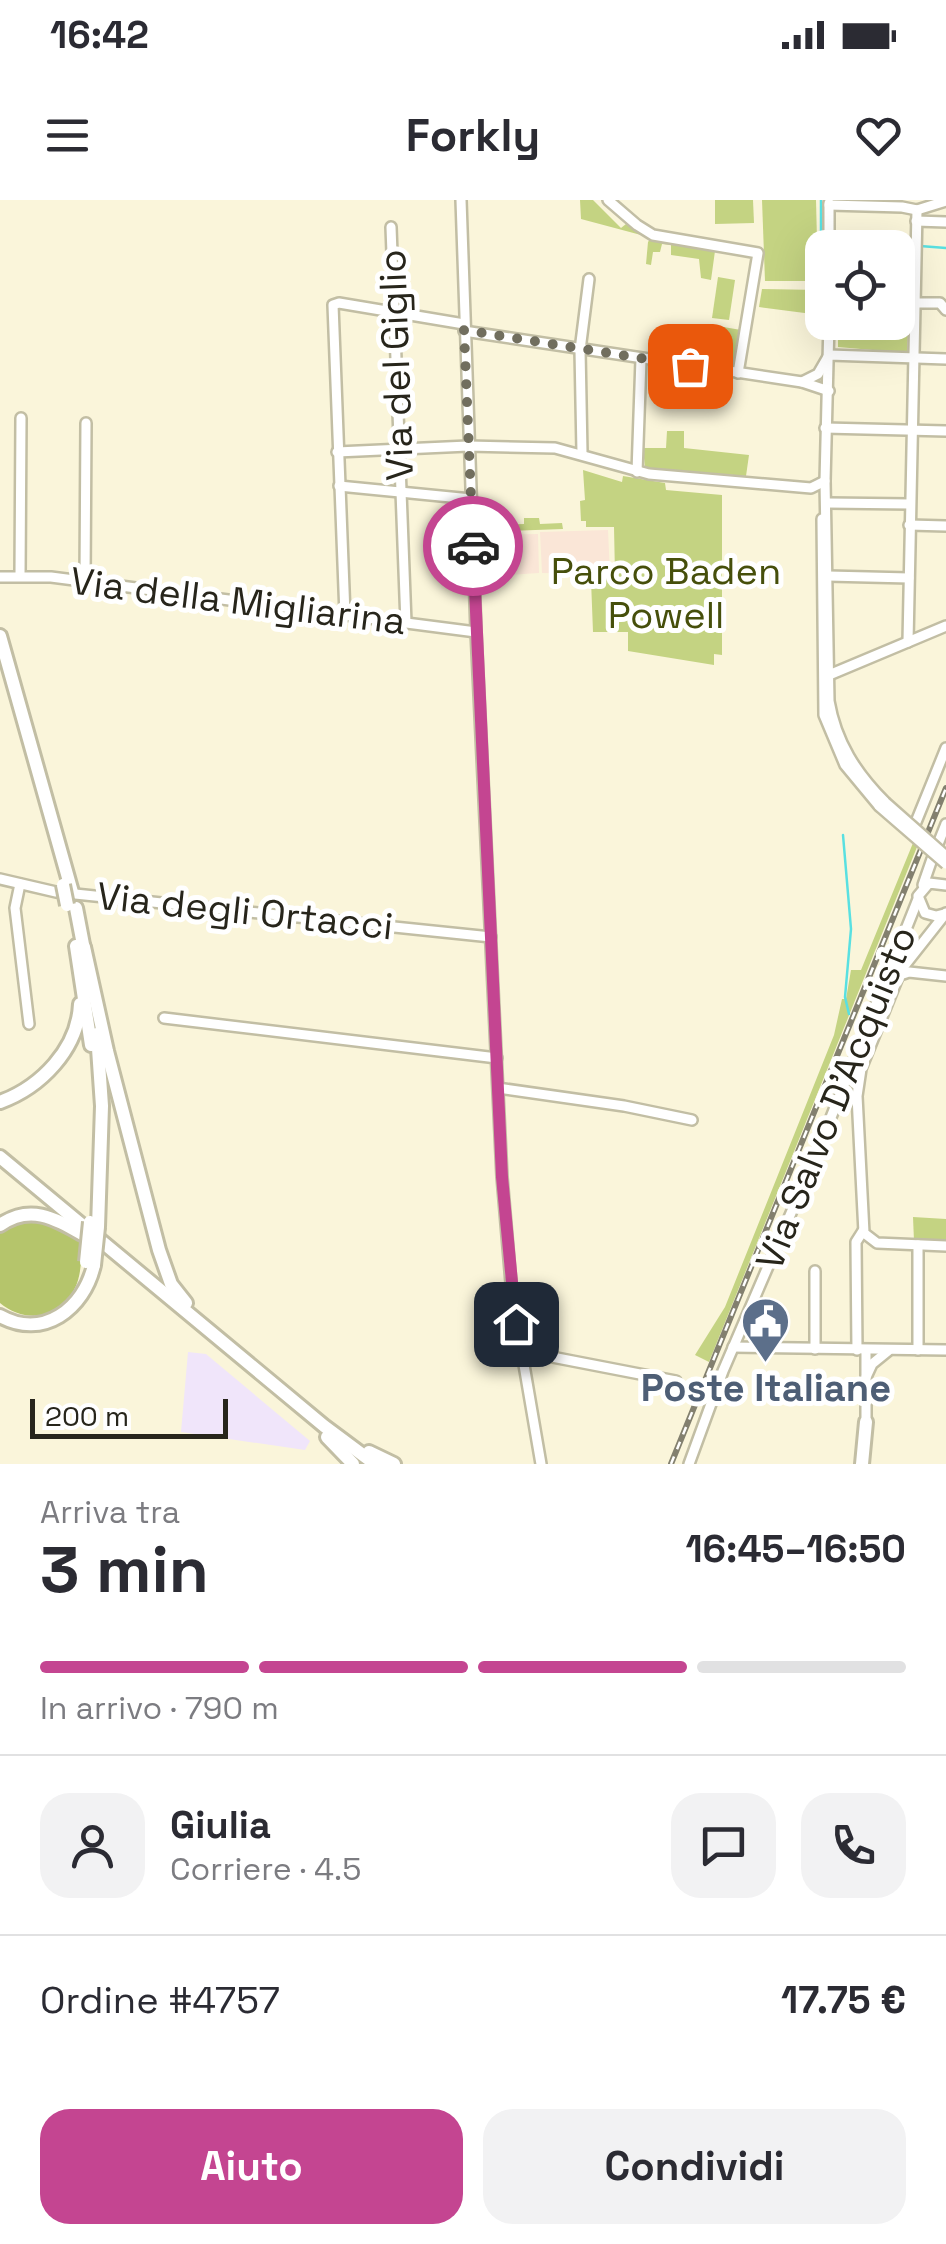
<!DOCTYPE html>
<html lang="it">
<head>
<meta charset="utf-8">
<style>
	:root { --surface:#fff; --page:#f2f2f3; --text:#2b2b33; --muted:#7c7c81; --line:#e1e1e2; --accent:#c44591 }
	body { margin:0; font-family:"Space Grotesk",sans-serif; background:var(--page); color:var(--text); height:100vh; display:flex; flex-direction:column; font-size:38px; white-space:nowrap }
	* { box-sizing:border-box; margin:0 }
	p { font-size:32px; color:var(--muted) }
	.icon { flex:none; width:55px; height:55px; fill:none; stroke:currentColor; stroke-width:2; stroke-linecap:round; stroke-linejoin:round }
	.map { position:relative; height:1264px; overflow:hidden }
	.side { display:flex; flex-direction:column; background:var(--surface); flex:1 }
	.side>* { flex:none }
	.controls { position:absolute; left:805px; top:30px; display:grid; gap:20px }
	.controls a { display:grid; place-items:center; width:110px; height:110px; border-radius:20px; background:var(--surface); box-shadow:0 10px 40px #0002; font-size:50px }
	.scale { position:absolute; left:30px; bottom:25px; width:198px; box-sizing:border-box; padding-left:10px; border:5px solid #27251b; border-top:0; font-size:28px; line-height:35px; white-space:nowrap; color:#27251b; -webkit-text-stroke:8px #fff; paint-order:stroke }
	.pin { position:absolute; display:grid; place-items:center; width:85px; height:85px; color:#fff; margin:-42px; border-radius:20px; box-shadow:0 5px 15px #0006 }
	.courier { position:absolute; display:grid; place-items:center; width:100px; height:100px; margin:-50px; border:8px solid #c44591; border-radius:50%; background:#fff; color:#222; box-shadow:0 2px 12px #0007 }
	.head em { font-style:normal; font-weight:600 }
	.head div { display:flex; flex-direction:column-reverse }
	.head { display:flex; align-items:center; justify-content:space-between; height:170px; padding:0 40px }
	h1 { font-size:65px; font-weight:600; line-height:75px }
	.bar { display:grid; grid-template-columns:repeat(4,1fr); gap:15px 10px; align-content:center; height:120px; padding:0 40px }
	.bar i { height:12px; border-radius:8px; background:var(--line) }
	.bar .current { background:var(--accent) }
	.bar p { grid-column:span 4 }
	.line { display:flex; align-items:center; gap:25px; padding:0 40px; border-top:2px solid var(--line) }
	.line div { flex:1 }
	.round { display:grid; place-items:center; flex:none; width:105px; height:105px; border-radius:30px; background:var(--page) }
	.button { display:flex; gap:20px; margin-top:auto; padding:20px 40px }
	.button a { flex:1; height:115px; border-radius:30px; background:var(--accent); color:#fff; font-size:40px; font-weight:600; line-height:115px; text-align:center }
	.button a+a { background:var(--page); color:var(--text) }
	.status { display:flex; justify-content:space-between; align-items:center; height:70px; padding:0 50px; background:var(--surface); direction:ltr }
	.status svg { height:28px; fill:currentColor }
	header { display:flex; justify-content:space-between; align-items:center; height:130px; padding:0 40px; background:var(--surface); font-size:45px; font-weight:600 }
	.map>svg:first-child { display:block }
	.industrial { fill:#f0e5fa }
	.education { fill:#fae6d7 }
	.green { fill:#c4d382 }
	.forest { fill:#b5c56b }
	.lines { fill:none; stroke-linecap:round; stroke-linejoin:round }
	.stream { stroke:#59e0e1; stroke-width:2.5 }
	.minor-casing { stroke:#c2bea4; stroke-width:14 }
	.highway-casing { stroke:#c2bea4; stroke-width:18 }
	.minor { stroke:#fff; stroke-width:9 }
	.highway { stroke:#fff; stroke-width:12 }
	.rail-casing { stroke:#83806f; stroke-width:6 }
	.rail { stroke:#fff; stroke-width:2.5; stroke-dasharray:8; stroke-linecap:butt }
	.minor-bridge-casing { stroke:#c2bea4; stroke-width:14; stroke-linecap:butt }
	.highway-bridge-casing { stroke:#c2bea4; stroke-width:18; stroke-linecap:butt }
	.minor-bridge { stroke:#fff; stroke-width:9 }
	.highway-bridge { stroke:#fff; stroke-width:12 }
	.done { stroke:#716e5e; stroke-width:10; stroke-dasharray:0 18 }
	.route { stroke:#c44591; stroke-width:12 }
	.labels { text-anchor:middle; stroke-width:10; stroke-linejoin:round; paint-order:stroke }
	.street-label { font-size:38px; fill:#27251b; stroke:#fff }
	.park-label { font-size:38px; fill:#464f0b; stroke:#fff }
	.service-label { font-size:38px; font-weight:bold; fill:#4e5e75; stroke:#fff }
</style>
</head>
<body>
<div class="status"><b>16:42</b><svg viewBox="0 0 49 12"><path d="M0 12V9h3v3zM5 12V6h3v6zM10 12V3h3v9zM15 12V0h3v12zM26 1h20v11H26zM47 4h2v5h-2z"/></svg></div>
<header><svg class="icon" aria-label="menu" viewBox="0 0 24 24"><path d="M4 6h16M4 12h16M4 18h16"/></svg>Forkly<svg class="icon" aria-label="heart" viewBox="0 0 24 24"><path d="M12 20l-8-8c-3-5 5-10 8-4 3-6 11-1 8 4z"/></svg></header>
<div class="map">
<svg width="946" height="1264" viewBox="0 0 946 1264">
	<rect width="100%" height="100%" fill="#faf5da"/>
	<!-- industrial -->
	<path class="industrial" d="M188 1152 206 1154 310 1241 305 1250 181 1232Z"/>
	<!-- education -->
	<g class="education">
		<path d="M608 330 610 374 542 373 540 332Z"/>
		<path d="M538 334 539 373 493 376 492 372H480V335Z"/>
	</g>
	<!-- green -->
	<g class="green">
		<path d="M580 0H593L621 28 626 24 641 35 581 19Z"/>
		<path d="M715 0H753L754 23 715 24Z"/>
		<path d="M762 0H816L818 81H765Z"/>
		<path d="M651 38 715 51 711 80 701 78 699 59 671 55V45L662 44 660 52H653L651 65 646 64 648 42Z"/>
		<path d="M718 77 735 80 729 120 712 118Z"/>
		<path d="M898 78H911L907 153 838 147V123L898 122Z"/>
		<path d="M762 89 820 90V115L759 107Z"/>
		<path d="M706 124 741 130 734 168 699 162Z"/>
		<path d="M667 231H684V248L749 255 746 276 645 268 643 248H666Z"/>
		<path d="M583 270 622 282 623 276 665 283 666 290 722 295V455L714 454V465L628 451V432H593L591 380 615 375 614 327H586V321H581L580 301 585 300Z"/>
		<path d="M487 316H493L494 325 524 324V318H539L540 324 562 323 563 329 477 332Z"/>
		<path d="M913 643 917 647 709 1162 695 1155 725 1107 834 835 842 799H846L851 770H861Z"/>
		<path d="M913 1017 946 1019V1042L914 1041Z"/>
	</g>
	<!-- forest -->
	<path class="forest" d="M15 1020 57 1021 82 1043C81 1058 82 1075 74 1090 58 1120 24 1123 0 1103V1031Z"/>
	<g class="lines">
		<!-- stream -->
		<g class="stream">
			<path d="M920 46 946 48"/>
			<path d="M821 81V0"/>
			<path d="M843 635 851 729 845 797 849 814"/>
		</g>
		<defs>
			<g id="minor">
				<path d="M461 0 476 432 502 977 512 1095 541 1264"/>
				<path d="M608 0 637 25 653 35 758 53 738 173"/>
				<path d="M829 3V48"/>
				<path d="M829 5 902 7 917 10 946 1"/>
				<path d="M916 21 946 22"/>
				<path d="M391 27 406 423"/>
				<path d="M913 103H940L946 110"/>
				<path d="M829 122 825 281 829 501C836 542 856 573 885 602"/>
				<path d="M464 131 802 182 829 191"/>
				<path d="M802 182 818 174 829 155 946 159"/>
				<path d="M825 228 946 231"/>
				<path d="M337 252 468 246 555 248 649 274 811 288 825 281"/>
				<path d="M582 253 580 150 589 79"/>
				<path d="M637 272 641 159"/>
				<path d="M339 286 471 299"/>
				<path d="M828 303 910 304"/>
				<path d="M822 319 824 515 845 565 879 606"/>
				<path d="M909 325 946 326"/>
				<path d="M20 376 21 218"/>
				<path d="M828 376 909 378"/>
				<path d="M0 377H51L476 432"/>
				<path d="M85 381 86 223"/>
				<path d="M345 415 333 105 339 103 464 124"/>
				<path d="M908 442 917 10"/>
				<path d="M829 475 946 426"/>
				<path d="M916 622 946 548"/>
				<path d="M938 644 946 624"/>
				<path d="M0 679 56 692 491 737"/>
				<path d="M20 684 15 708 29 824"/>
				<path d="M923 685 932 659"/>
				<path d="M946 713 901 770 861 869 857 896 864 1033 877 1043 946 1046"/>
				<path d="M944 714 936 716 925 713 918 696 929 683 946 685"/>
				<path d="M900 775 909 772 946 776"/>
				<path d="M164 818 497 858"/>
				<path d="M498 888 624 906 692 920"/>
				<path d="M918 1045V1150"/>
				<path d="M815 1071V1149"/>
				<path d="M733 1147 946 1150"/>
				<path d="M857 1150 856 1042 863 1031"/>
				<path d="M866 1150V1227"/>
				<path d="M521 1151 676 1181"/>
				<path d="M866 1177 872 1164 888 1151"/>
				<path d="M689 1264 723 1171 816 955 918 699"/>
			</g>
			<g id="highway">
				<path d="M0 436 72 692"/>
				<path d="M76 708 85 755"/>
				<path d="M76 746 91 845"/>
				<path d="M84 747 107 851 159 1050 171 1084 186 1103"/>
				<path d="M97 834 102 906 98 1027"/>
				<path d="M0 902C41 887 78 849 80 804"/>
				<path d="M0 957 324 1226 375 1264"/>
				<path d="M0 1025C30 1004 54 1018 82 1034"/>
				<path d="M0 1116C43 1140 84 1109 94 1065"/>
				<path d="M327 1237 353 1264"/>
				<path d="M369 1252 394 1264"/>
				<path d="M862 1264 866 1222"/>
			</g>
		</defs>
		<!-- minor casing -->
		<use href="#minor" class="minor-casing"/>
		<!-- highway casing -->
		<use href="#highway" class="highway-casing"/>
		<!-- minor -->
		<use href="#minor" class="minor"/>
		<!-- highway -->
		<use href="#highway" class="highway"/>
		<defs>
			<path id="rail" d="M671 1264 946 588"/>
		</defs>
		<!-- rail casing -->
		<use href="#rail" class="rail-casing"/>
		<!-- rail -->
		<use href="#rail" class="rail"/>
		<defs>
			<g id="minor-bridge">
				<path d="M885 602 946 656"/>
				<path d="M879 606 946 664"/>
			</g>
			<g id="highway-bridge">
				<path d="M63 685 67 705"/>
				<path d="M86 1062 90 1022"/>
				<path d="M94 1065 98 1027"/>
			</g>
		</defs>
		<!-- minor-bridge casing -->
		<use href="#minor-bridge" class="minor-bridge-casing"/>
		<!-- highway-bridge casing -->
		<use href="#highway-bridge" class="highway-bridge-casing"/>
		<!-- minor-bridge -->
		<use href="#minor-bridge" class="minor-bridge"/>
		<!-- highway-bridge -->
		<use href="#highway-bridge" class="highway-bridge"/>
	</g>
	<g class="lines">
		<!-- done -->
		<path class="done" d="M473 346 464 130 690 166"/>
		<!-- route -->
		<path class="route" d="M473 346 502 977 516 1124"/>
	</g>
	<!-- icons -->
	<defs>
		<symbol id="civic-pin" viewBox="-11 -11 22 30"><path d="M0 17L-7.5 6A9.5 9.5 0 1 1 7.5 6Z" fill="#5c6f8a" stroke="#fff"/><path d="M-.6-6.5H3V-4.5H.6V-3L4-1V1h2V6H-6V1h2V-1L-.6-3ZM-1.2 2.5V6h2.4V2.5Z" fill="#fff"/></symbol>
	</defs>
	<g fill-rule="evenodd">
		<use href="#civic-pin" x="738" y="1094" width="55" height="75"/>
	</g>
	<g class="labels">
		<!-- street labels -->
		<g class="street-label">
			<text transform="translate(396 165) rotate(-92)" y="13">Via del Giglio</text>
			<text transform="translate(238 401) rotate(7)" y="13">Via della Migliarina</text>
			<text transform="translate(245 711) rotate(6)" y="13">Via degli Ortacci</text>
			<text transform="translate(836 898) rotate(-68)" y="13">Via Salvo D'Acquisto</text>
		</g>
		<!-- park labels -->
		<g class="park-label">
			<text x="666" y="384">Parco Baden<tspan x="666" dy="44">Powell</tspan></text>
		</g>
		<!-- service labels -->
		<g class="service-label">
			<text x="766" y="1201">Poste Italiane</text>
		</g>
	</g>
</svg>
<div class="controls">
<a><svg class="icon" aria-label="locate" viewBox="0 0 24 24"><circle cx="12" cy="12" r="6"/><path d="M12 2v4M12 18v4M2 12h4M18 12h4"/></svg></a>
</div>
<div class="scale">200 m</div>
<div class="pin" style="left:690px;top:166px;background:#ea580c"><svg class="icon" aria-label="bag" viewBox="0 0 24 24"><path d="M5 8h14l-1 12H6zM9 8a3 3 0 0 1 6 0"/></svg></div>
<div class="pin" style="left:516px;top:1124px;background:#1f2937"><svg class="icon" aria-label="home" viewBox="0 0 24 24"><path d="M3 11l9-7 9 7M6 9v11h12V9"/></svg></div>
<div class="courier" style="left:473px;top:346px"><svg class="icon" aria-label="car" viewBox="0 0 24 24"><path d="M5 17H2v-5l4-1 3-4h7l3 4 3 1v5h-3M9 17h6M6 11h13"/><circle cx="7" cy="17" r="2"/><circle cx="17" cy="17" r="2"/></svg></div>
</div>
<section class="side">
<div class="head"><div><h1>3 min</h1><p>Arriva tra</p></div><em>16:45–16:50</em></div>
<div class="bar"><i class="current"></i><i class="current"></i><i class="current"></i><i></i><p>In arrivo · 790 m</p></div>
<div class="line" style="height:180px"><a class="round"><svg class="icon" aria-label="person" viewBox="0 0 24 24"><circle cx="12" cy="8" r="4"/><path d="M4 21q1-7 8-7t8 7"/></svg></a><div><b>Giulia</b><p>Corriere · 4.5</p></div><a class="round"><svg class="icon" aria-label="chat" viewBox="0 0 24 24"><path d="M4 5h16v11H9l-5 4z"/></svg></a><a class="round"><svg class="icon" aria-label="phone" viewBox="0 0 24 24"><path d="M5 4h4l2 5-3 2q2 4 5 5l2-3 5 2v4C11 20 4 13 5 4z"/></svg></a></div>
<div class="line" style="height:130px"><div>Ordine #4757</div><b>17.75 €</b></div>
<div class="button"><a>Aiuto</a><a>Condividi</a></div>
</section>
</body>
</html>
